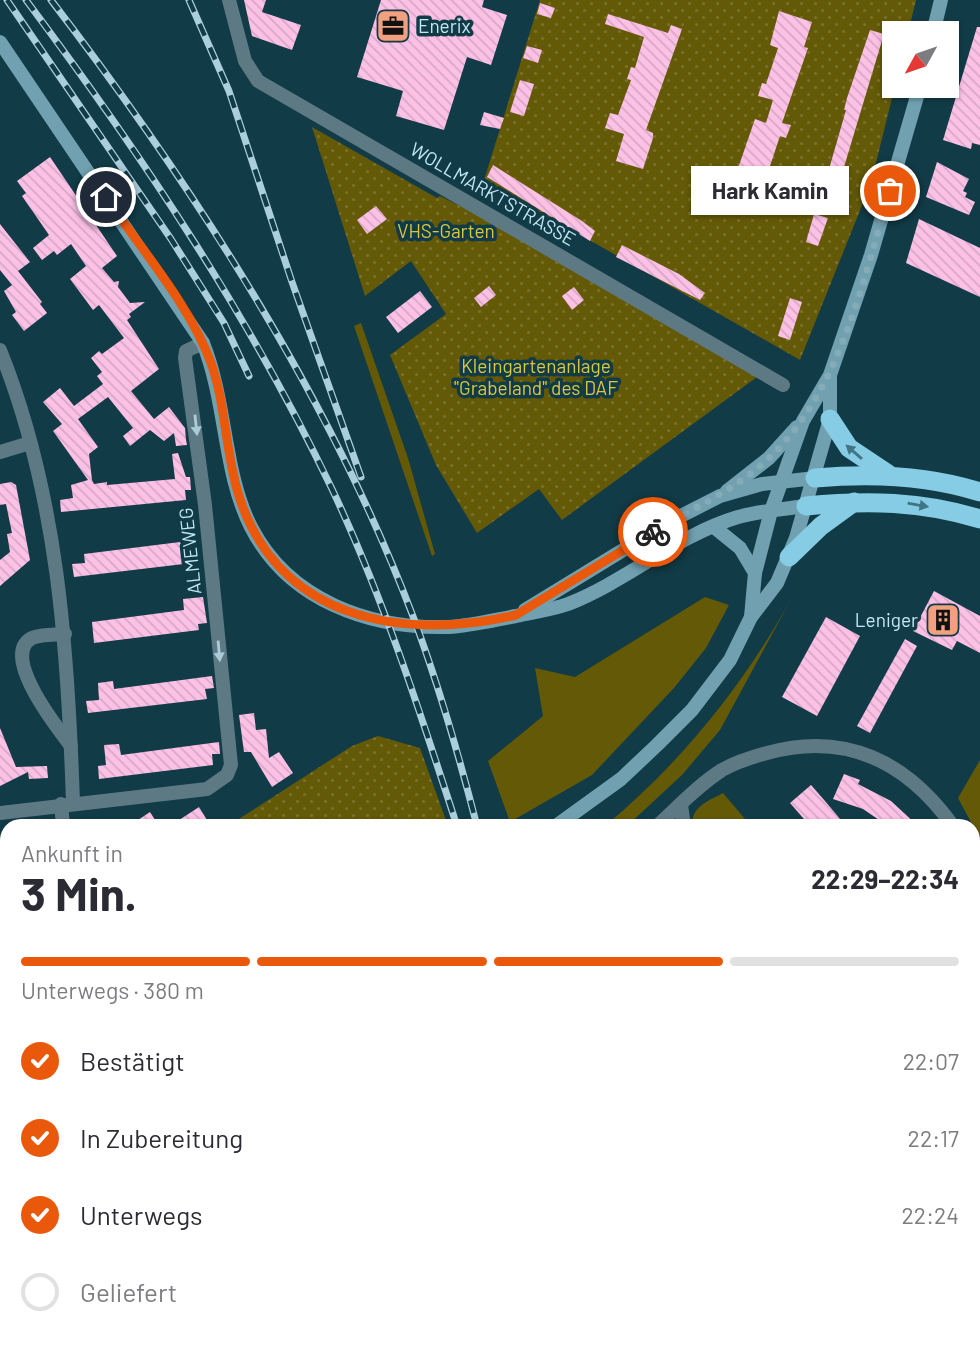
<!DOCTYPE html>
<html lang="de">
<head>
<meta charset="utf-8">
<style>
	:root { --surface:#fff; --page:#f7f7f7; --text:#2b2b33; --muted:#7c7c81; --line:#e1e1e2; --accent:#ea580c }
	body { margin:0; font-family:Barlow,sans-serif; background:var(--page); color:var(--text); height:100vh; display:flex; flex-direction:column; font-size:26px; white-space:nowrap }
	* { box-sizing:border-box; margin:0 }
	p { font-size:23px; color:var(--muted) }
	.icon { flex:none; width:38px; height:38px; fill:none; stroke:currentColor; stroke-width:2; stroke-linecap:round; stroke-linejoin:round }
	.map { position:relative; flex:1; overflow:hidden }
	.sheet { position:absolute; left:0px; top:819px; width:980px; height:527px; display:flex; flex-direction:column; background:var(--surface); border-radius:21px 21px 0 0; box-shadow:0 2px 5px #0004 }
	.sheet>* { flex:none }
	.needle { width:46px; rotate:230deg }
	.buttons { position:absolute; left:882px; top:21px; display:grid; gap:14px }
	.buttons a { display:grid; place-items:center; width:77px; height:77px; border-radius:0px; background:var(--surface); box-shadow:0 2px 5px #0004; font-size:35px }
	.pin { position:absolute; display:grid; place-items:center; width:60px; height:60px; color:#fff; margin:-30px; border:4px solid #fff; border-radius:50%; box-shadow:0 2px 7px #0007 }
	.courier { position:absolute; display:grid; place-items:center; width:70px; height:70px; margin:-35px; border:5px solid #ea580c; border-radius:50%; background:#fff; color:#222; box-shadow:0 2px 9px #0007 }
	.bubble { position:absolute; height:49px; border-radius:0px; background:var(--surface); box-shadow:0 2px 5px #0004; font-size:23px; font-weight:700; line-height:49px; text-align:center }
	.headline em { font-style:normal; font-weight:700 }
	.headline div { display:flex; flex-direction:column-reverse }
	.headline { display:flex; align-items:center; justify-content:space-between; height:119px; padding:0 21px }
	h1 { font-size:46px; font-weight:700; line-height:52px }
	.bar { display:grid; grid-template-columns:repeat(4,1fr); gap:10px 7px; align-content:center; height:84px; padding:0 21px }
	.bar i { height:9px; border-radius:5px; background:var(--line) }
	.bar .active { background:var(--accent) }
	.bar p { grid-column:span 4 }
	ol { padding:0 21px; list-style:none }
	li { display:flex; align-items:center; gap:21px; height:77px }
	li p { margin-inline-start:auto }
	li .icon { padding:7px; border-radius:50%; background:var(--accent); color:#fff; stroke-width:4 }
	li:last-child { color:var(--muted) }
	li i { width:38px; height:38px; border:4px solid var(--line); border-radius:50% }
	.map>svg:first-child { display:block }
	.grass { fill:#635906 }
	.park { fill:url(#park-dots) }
	.building { fill:url(#building-back-hatch) }
	.lines { fill:none; stroke-linecap:round; stroke-linejoin:round }
	.minor { stroke:#5d7a84; stroke-width:14 }
	.secondary { stroke:#71a1b1; stroke-width:14 }
	.trunk { stroke:#86cce4; stroke-width:19 }
	.rail-casing { stroke:#aacedb; stroke-width:7 }
	.rail { stroke:#113b47; stroke-width:4.5; stroke-dasharray:13; stroke-linecap:butt }
	.oneway { fill:#aaccd8 }
	.oneway2 { fill:#407586 }
	.done { stroke:#85abb7; stroke-width:7; stroke-dasharray:0 12.6 }
	.route { stroke:#ea580c; stroke-width:9 }
	.labels { text-anchor:middle; stroke-width:7; stroke-linejoin:round; paint-order:stroke }
	.poi-label { font-size:19px; fill:#c3e7f4; stroke:#113b47; text-anchor:start }
	.street-label { font-size:19px; fill:#c3e7f4; stroke:#113b47 }
	.park-label { font-size:19px; fill:#d8c743; stroke:#113b47 }
</style>
</head>
<body>
<div class="map">
<svg width="980" height="1345" viewBox="0 0 980 1345">
	<defs>
		<pattern id="park-dots" width="8" height="8" patternUnits="userSpaceOnUse" patternTransform="scale(1.75)"><rect width="8" height="8" fill="#635906"/><path d="M2 2h.1M6 6h.1" fill="none" stroke="#78712b" stroke-width="1.8" stroke-linecap="round"/></pattern>
		<pattern id="building-back-hatch" width="6" height="6" patternUnits="userSpaceOnUse" patternTransform="scale(1.75)"><rect width="6" height="6" fill="#fdc1e6"/><path d="M-1 5l2 2M0 0l6 6M5-1l2 2" fill="none" stroke="#d6a8c7"/></pattern>
	</defs>
	<rect width="100%" height="100%" fill="#113b47"/>
	<!-- grass -->
	<g class="grass">
		<path d="M361 323 408 458 435 554 432 556 354 326Z"/>
		<path d="M795 592 720 730 682 775 627 826H605C684 760 746 682 795 592Z"/>
		<path d="M705 597 729 605 706 648 674 688 592 775 510 822 488 761 543 716 535 668 575 677Z"/>
		<path d="M980 760V839L958 798Z"/>
		<path d="M723 793 751 826H692C691 807 708 801 723 793Z"/>
		<path d="M980 1105V1182L973 1181V1106Z"/>
		<path d="M331 1339H546L557 1345H325Z"/>
	</g>
	<!-- park -->
	<g class="park">
		<path d="M540 0H916L908 33H894L895 86 871 183 800 360 484 180Z"/>
		<path d="M312 127 437 198 440 196 468 210 757 377 562 520 539 489 477 533 436 465 390 355 446 314 411 261 365 296Z"/>
		<path d="M378 736 420 748 448 826H228L352 746Z"/>
		<path d="M7 968V1106L0 1110V973Z"/>
		<path d="M7 1159V1339H257L250 1345H0V1163Z"/>
	</g>
	<!-- building -->
	<g class="building">
		<path d="M244 0H266L262 12 301 25 292 50 252 36Z"/>
		<path d="M381 0H484L482 7 507 15 491 65 467 57 444 130 396 116 403 91 357 77Z"/>
		<path d="M540 3 555 8 551 18 537 14Z"/>
		<path d="M779 11 812 22 804 47 808 48 782 123 791 125 786 138 780 136 758 202 701 181 704 170 734 180 755 119 766 123 773 100 758 96 762 83 766 84 778 48 770 45Z"/>
		<path d="M608 14 668 33 671 25 682 29 646 130 653 133V138L643 169 616 161 624 134 605 128 610 113 618 115 631 80 627 79 631 67 635 68 644 37 605 24Z"/>
		<path d="M977 27H980V145L972 143 971 149 943 140Z"/>
		<path d="M870 30 884 34 838 187 825 183 846 110H844L847 98Z"/>
		<path d="M527 46 542 50 538 63 523 58Z"/>
		<path d="M520 80 534 84 524 116 510 112Z"/>
		<path d="M484 112 504 118 500 129 480 125Z"/>
		<path d="M50 157 117 256 102 268 114 282 119 281 118 287 130 303 145 302 129 314 131 317 127 320 159 369 131 391 154 419 169 407 185 428 186 440 187 445 176 446 174 433 164 441 150 430 130 446 123 436 133 428 108 397 78 419 98 447 89 454 92 480 94 484 107 482V485L175 479 172 454 178 453 186 477H190L191 490H185L186 500 61 512 60 500 73 498 71 485 88 480 53 431 62 424 43 402 60 388 74 406 103 384 97 376 102 372 91 358 99 351 102 354 124 338 99 305 93 310 70 279 86 266 71 244 57 255 54 251 42 260 33 248 49 235 22 196 26 193 17 181Z"/>
		<path d="M937 162 969 179 963 191 967 193 965 197 975 202 969 215 926 197Z"/>
		<path d="M493 165 582 221 595 231 590 241 487 177Z"/>
		<path d="M376 206 387 219 367 234 357 220Z"/>
		<path d="M814 214 828 218 818 246 806 242Z"/>
		<path d="M919 219 980 248V297L906 263Z"/>
		<path d="M0 224 30 262 18 271 42 302 40 304 47 313 24 331 12 315 16 312 4 291 12 285 0 270Z"/>
		<path d="M622 245 679 274 705 293 700 300 616 257Z"/>
		<path d="M489 286 496 295 481 307 474 298Z"/>
		<path d="M574 287 584 300 572 310 562 296Z"/>
		<path d="M420 291 432 307 398 333 386 317Z"/>
		<path d="M790 298 802 302 790 340 778 336Z"/>
		<path d="M11 482 16 485 30 560 0 586V560L10 552 7 534 12 533 6 504 0 505V484Z"/>
		<path d="M196 540 197 553 191 554 192 563 74 577 72 564 85 563 84 554Z"/>
		<path d="M934 591 980 616V653L957 641 952 650 913 631Z"/>
		<path d="M203 597 207 623 198 624 199 630 94 643 92 622 184 610 183 599Z"/>
		<path d="M826 617 860 636 817 716 782 697Z"/>
		<path d="M905 639 917 646 870 733 857 726Z"/>
		<path d="M212 676 214 688 205 689 207 699 88 713 86 701 99 700 98 683 113 681 114 689Z"/>
		<path d="M254 713 256 730 266 729 269 758 279 752 293 773 272 787 251 752H244L239 715Z"/>
		<path d="M0 728 16 767 47 766 48 778 29 779 28 772 0 786Z"/>
		<path d="M219 742 220 754H212L213 765 99 779 98 766 106 765 104 745 119 744 121 755Z"/>
		<path d="M844 774 860 780 858 784 891 801 918 826H888L863 809 833 799Z"/>
		<path d="M811 785 825 801 846 826H810L790 803Z"/>
		<path d="M199 807 207 820 197 826H170Z"/>
		<path d="M150 812 159 826H129Z"/>
	</g>
	<g class="lines">
		<!-- minor -->
		<g class="minor">
			<path d="M229 0 245 61 258 81 783 385"/>
			<path d="M0 350C58 494 68 650 73 803"/>
			<path d="M0 452 30 443"/>
			<path d="M65 634C55 635 42 634 32 638 0 655 55 725 71 746"/>
			<path d="M61 804 63 826"/>
			<path d="M681 805 684 826"/>
			<path d="M0 813 207 789 227 775 231 765 205 505 185 358 186 351 203 343"/>
			<path d="M657 826C678 807 697 786 722 770 736 762 752 757 767 753 846 731 907 762 953 826"/>
			<path d="M973 877 979 917 975 1012 978 1094"/>
			<path d="M973 1190H980"/>
			<path d="M258 1345 264 1339"/>
		</g>
		<!-- secondary -->
		<g class="secondary">
			<path d="M933 33 941 0"/>
			<path d="M0 42 203 343C227 403 223 472 251 527 289 601 370 629 448 627 471 626 494 620 516 616 534 612 551 610 568 604 627 581 677 535 738 517 760 511 784 509 806 506"/>
			<path d="M727 491 769 458 797 427"/>
			<path d="M714 527 740 548 755 573"/>
			<path d="M525 610 669 522 720 496 762 484 815 478"/>
			<path d="M751 617 755 573 771 511 803 421 830 375 871 255 920 86"/>
			<path d="M556 826 621 779 657 745 692 710 730 660 751 617 777 583 796 538 830 419V377"/>
			<path d="M0 1139 7 1135"/>
		</g>
		<!-- trunk -->
		<g class="trunk">
			<path d="M830 419 849 448 888 474"/>
			<path d="M815 478C871 473 927 475 980 492"/>
			<path d="M806 506C867 500 922 501 980 519"/>
			<path d="M789 557 821 526 854 502"/>
		</g>
		<defs>
			<g id="rail">
				<path d="M7 0 171 239 224 323 249 376"/>
				<path d="M26 0C141 154 249 315 332 489 383 597 420 712 457 826"/>
				<path d="M51 0C192 184 332 401 414 619 439 686 459 756 477 826"/>
				<path d="M189 0 229 91 292 282 361 477"/>
				<path d="M625 1339 627 1345"/>
			</g>
		</defs>
		<!-- rail casing -->
		<use href="#rail" class="rail-casing"/>
		<!-- rail -->
		<use href="#rail" class="rail"/>
	</g>
	<!-- one-way arrows -->
	<defs><path id="oneway-solid" d="M-6-.8H1V-3.2L6.5 0L1 3.2V.8H-6Z" transform="scale(1.75)"/></defs>
	<g class="oneway">
		<use href="#oneway-solid" transform="translate(196 425) rotate(84)"/>
		<use href="#oneway-solid" transform="translate(219 651) rotate(85)"/>
	</g>
	<g class="oneway2">
		<use href="#oneway-solid" transform="translate(854 452) rotate(-139)"/>
		<use href="#oneway-solid" transform="translate(918 505) rotate(10)"/>
	</g>
	<g class="lines">
		<!-- done -->
		<path class="done" d="M653 532C693 508 736 490 770 457 840 391 863 281 890 191"/>
		<!-- route -->
		<path class="route" d="M106 197C140 248 190 305 211 363 226 405 225 450 238 493 276 619 402 642 516 615L653 532"/>
	</g>
	<!-- icons -->
	<defs>
		<symbol id="office-square" viewBox="-11 -11 22 22"><rect x="-9" y="-9" width="18" height="18" rx="4" fill="#f2a080" stroke="#113b47"/><path d="M-6-3h4V-5.5h4V-3h4V5H-6ZM-1-4.5V-3h2v-1.5ZM-6 0V1H6V0Z" fill="#111"/></symbol>
		<symbol id="building-square" viewBox="-11 -11 22 22"><rect x="-9" y="-9" width="18" height="18" rx="4" fill="#f2a080" stroke="#113b47"/><path d="M-4-6H4V6H1V3H-1V6H-4ZM-2.5-4.3h1.7v1.8h-1.7ZM.8-4.3h1.7v1.8H.8ZM-2.5-1h1.7V.8h-1.7ZM.8-1h1.7V.8H.8Z" fill="#111"/></symbol>
	</defs>
	<g fill-rule="evenodd">
		<use href="#office-square" x="374" y="7" width="38" height="38"/>
		<use href="#building-square" x="924" y="601" width="38" height="38"/>
	</g>
	<g class="labels">
		<!-- poi labels -->
		<g class="poi-label">
			<text x="418" y="33">Enerix</text>
			<text x="918" y="627" text-anchor="end">Leniger</text>
		</g>
		<!-- street labels -->
		<g class="street-label">
			<text transform="translate(493 194) rotate(30)" y="7">WOLLMARKTSTRASSE</text>
			<text transform="translate(190 551) rotate(-96)" y="7">ALMEWEG</text>
		</g>
		<!-- park labels -->
		<g class="park-label">
			<text x="446" y="238">VHS-Garten</text>
			<text x="536" y="373">Kleingartenanlage<tspan x="536" dy="22">"Grabeland" des DAF</tspan></text>
		</g>
	</g>
</svg>
<div class="buttons">
<a><svg class="needle" viewBox="-14 -14 28 28"><path d="M0-13l5 13h-10z" fill="#e53935"/><path d="M0 13l5-13h-10z" fill="#7c7c81"/></svg></a>
</div>
<div class="pin" style="left:890px;top:191px;background:#ea580c"><svg class="icon" aria-label="bag" viewBox="0 0 24 24"><path d="M5 8h14l-1 12H6zM9 8a3 3 0 0 1 6 0"/></svg></div>
<div class="pin" style="left:106px;top:197px;background:#1f2937"><svg class="icon" aria-label="home" viewBox="0 0 24 24"><path d="M3 11l9-7 9 7M6 9v11h12V9"/></svg></div>
<div class="courier" style="left:653px;top:532px"><svg class="icon" aria-label="bike" viewBox="0 0 24 24"><circle cx="6" cy="16" r="4"/><circle cx="18" cy="16" r="4"/><path d="M6 16l4-8h5l3 8M10 8l3 8H6M13 5h3"/></svg></div>
<div class="bubble" style="left:691px;top:166px;width:158px">Hark Kamin</div>
<section class="sheet">
<div class="headline"><div><h1>3 Min.</h1><p>Ankunft in</p></div><em>22:29–22:34</em></div>
<div class="bar"><i class="active"></i><i class="active"></i><i class="active"></i><i></i><p>Unterwegs · 380 m</p></div>
<ol>
<li><svg class="icon" aria-label="check" viewBox="0 0 24 24"><path d="M5 12l5 5 9-10"/></svg>Bestätigt<p>22:07</p></li>
<li><svg class="icon" aria-label="check" viewBox="0 0 24 24"><path d="M5 12l5 5 9-10"/></svg>In Zubereitung<p>22:17</p></li>
<li><svg class="icon" aria-label="check" viewBox="0 0 24 24"><path d="M5 12l5 5 9-10"/></svg>Unterwegs<p>22:24</p></li>
<li><i></i>Geliefert</li>
</ol>
</section>
</div>
</body>
</html>
